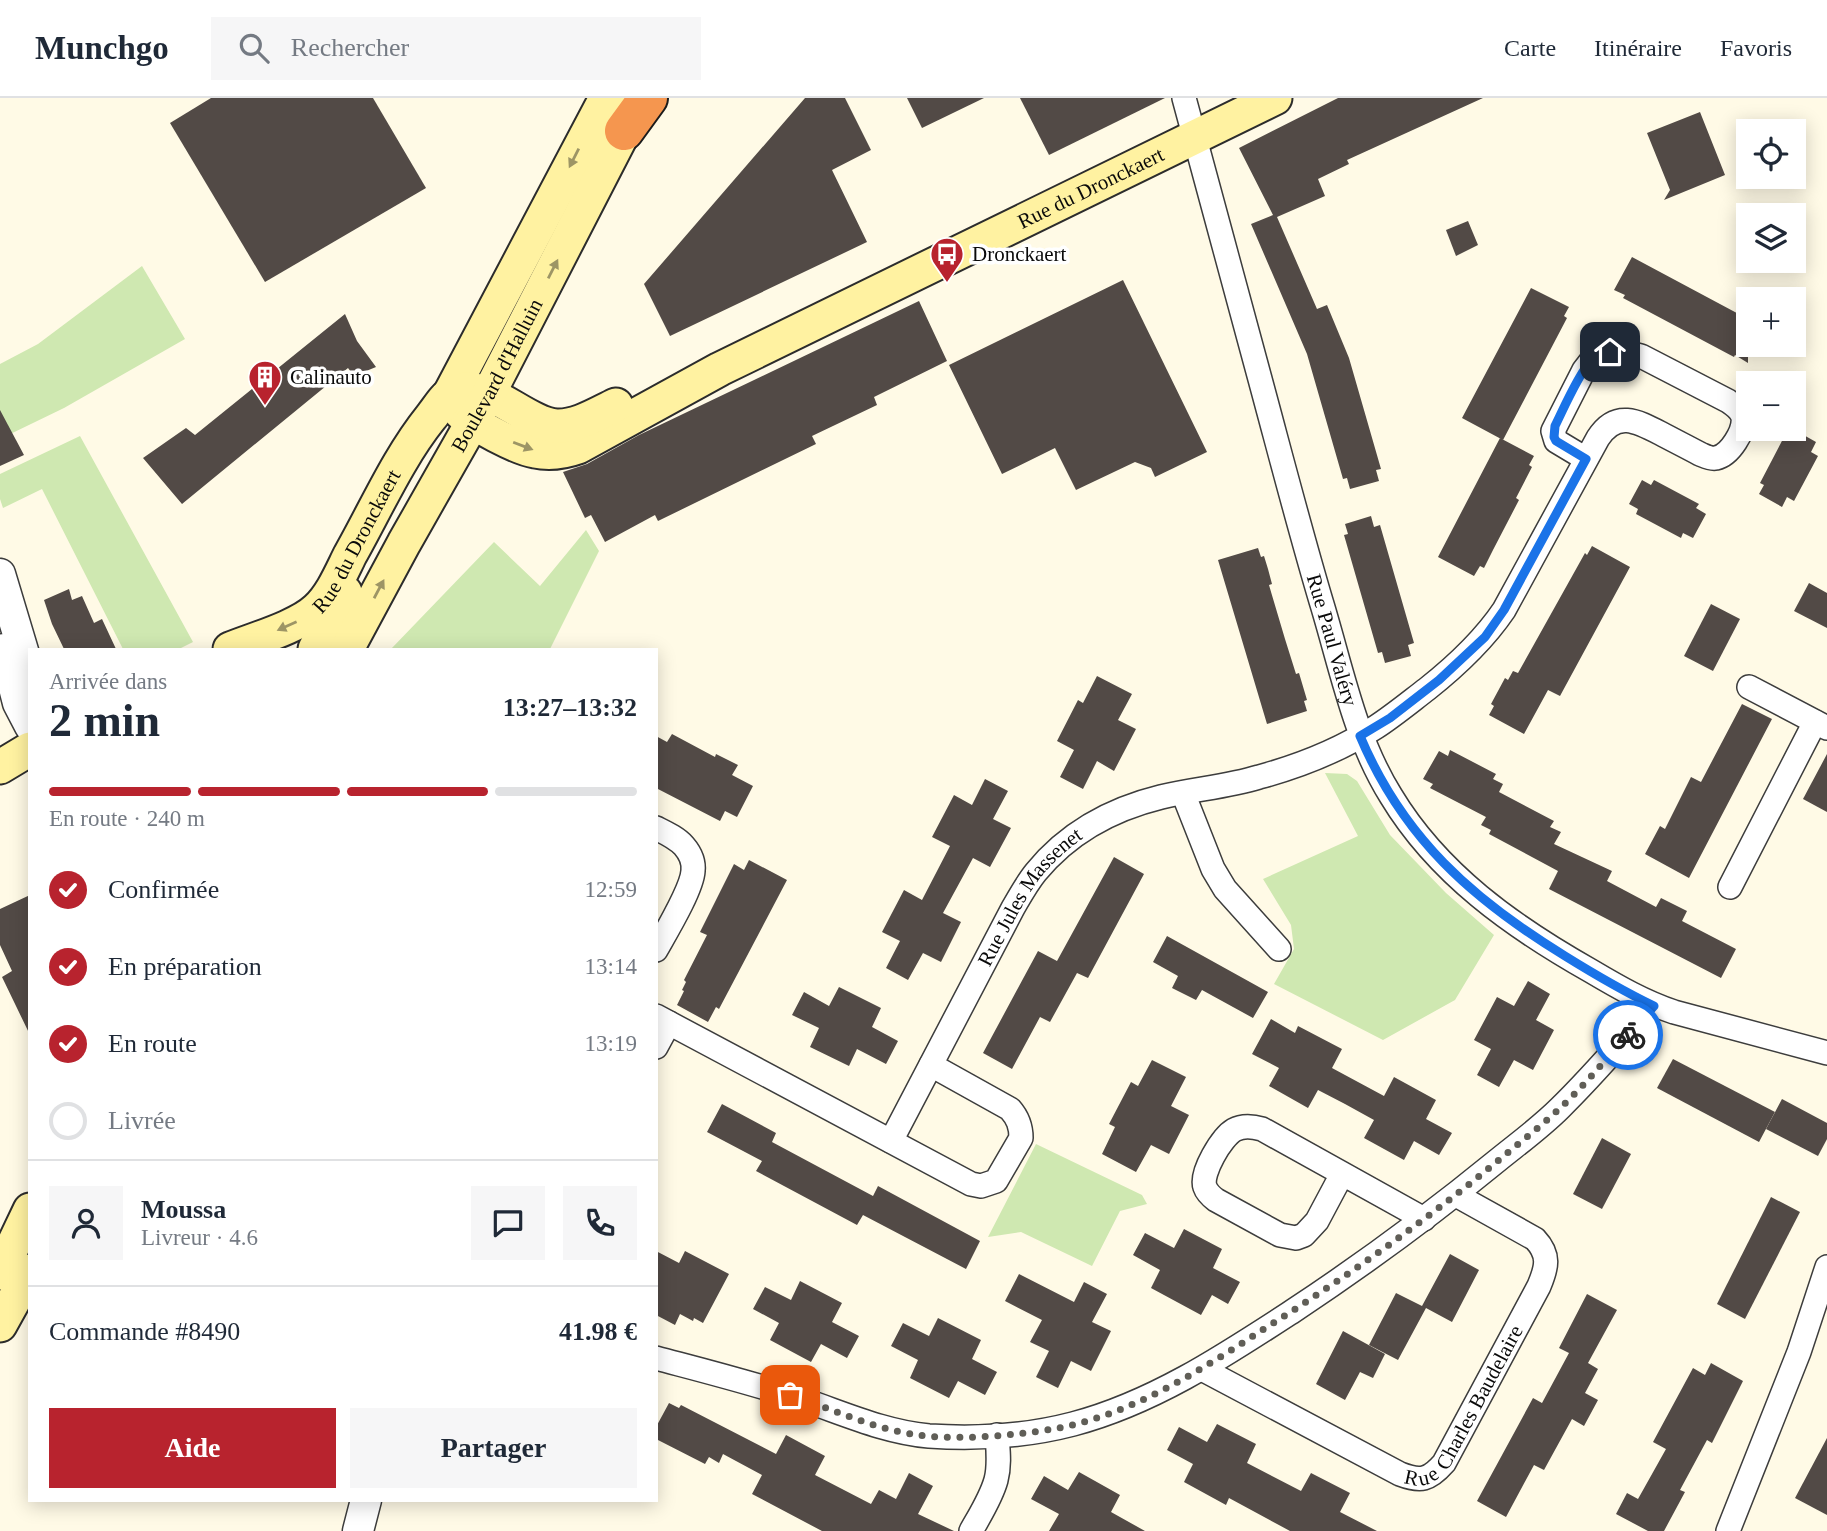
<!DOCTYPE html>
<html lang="fr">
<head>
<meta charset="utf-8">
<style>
	:root { --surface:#fff; --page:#f6f6f7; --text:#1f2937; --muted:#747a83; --line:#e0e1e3; --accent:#b8232e }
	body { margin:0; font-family:"Times New Roman",serif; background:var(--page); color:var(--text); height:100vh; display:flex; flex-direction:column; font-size:26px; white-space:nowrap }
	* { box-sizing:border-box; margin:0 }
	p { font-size:23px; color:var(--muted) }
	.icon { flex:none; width:38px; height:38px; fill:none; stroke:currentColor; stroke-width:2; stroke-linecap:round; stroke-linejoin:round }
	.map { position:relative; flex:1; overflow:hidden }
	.panel { position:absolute; left:28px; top:550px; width:630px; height:854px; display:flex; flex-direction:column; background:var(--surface); border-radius:0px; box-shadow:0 4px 18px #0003 }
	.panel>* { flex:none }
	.buttons { position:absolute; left:1736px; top:21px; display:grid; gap:14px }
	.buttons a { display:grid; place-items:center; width:70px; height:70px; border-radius:0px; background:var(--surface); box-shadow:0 4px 18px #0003; font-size:35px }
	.pin { position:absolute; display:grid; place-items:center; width:60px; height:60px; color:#fff; margin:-30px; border-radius:14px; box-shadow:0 4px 10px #0006 }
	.courier { position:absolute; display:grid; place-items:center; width:70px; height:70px; margin:-35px; border:5px solid #1a73e8; border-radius:50%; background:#fff; color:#222; box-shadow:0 2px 9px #0007 }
	.overview em { font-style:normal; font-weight:600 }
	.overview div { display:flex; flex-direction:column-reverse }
	.overview { display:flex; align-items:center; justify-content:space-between; height:119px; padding:0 21px }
	h1 { font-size:46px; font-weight:600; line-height:52px }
	.bar { display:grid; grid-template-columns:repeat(4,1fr); gap:10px 7px; align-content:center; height:84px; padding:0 21px }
	.bar i { height:9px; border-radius:5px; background:var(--line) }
	.bar .current { background:var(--accent) }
	.bar p { grid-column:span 4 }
	.line { display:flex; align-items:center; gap:18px; padding:0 21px; border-top:2px solid var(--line) }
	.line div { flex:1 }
	.round { display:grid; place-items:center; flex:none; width:74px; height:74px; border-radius:0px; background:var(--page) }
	ol { padding:0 21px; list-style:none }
	li { display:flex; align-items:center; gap:21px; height:77px }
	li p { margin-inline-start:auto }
	li .icon { padding:7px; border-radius:50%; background:var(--accent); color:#fff; stroke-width:4 }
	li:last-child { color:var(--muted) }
	li i { width:38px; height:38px; border:4px solid var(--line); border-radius:50% }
	.button { display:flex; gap:14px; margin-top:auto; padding:14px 21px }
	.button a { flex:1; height:80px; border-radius:0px; background:var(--accent); color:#fff; font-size:28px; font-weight:600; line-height:80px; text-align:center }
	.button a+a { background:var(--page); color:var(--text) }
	header { display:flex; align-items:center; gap:42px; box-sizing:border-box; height:98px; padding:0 35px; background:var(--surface); border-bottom:2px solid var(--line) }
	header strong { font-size:33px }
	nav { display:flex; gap:38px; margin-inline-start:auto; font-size:24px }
	.search { width:490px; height:63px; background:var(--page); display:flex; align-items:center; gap:18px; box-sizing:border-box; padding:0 24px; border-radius:0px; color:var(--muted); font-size:26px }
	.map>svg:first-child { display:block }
	.green { fill:#cfe8b1 }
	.building { fill:#524a46 }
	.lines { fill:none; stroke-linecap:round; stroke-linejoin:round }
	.minor-casing { stroke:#3d3d3d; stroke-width:26 }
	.tertiary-casing { stroke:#3d3d3d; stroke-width:33 }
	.secondary-casing { stroke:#2c2c2c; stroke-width:37 }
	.motorway-casing { stroke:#1b1b1b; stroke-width:42 }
	.minor { stroke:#fff; stroke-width:23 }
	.tertiary { stroke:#fff; stroke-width:30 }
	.secondary { stroke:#fff2a1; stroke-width:33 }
	.motorway { stroke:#f5964f; stroke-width:38 }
	.oneway { fill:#9d9565 }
	.done { stroke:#605e57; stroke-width:7; stroke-dasharray:0 12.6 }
	.route { stroke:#1a73e8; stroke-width:9 }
	.labels { text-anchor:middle; stroke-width:7; stroke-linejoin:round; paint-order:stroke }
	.street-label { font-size:21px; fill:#0a0a0a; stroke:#fff }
	.poi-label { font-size:21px; fill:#0a0a0a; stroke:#fff; text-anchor:start }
</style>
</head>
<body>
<header>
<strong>Munchgo</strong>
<div class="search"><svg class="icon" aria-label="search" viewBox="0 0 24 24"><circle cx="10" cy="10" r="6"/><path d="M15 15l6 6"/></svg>Rechercher</div>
<nav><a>Carte</a><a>Itinéraire</a><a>Favoris</a></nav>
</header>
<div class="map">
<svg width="1827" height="1433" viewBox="0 0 1827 1433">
	<rect width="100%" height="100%" fill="#fffae6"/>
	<!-- green -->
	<g class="green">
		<path d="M142 168 185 241 64 310 0 341V266L38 246Z"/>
		<path d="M80 338 193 544 179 551H123L42 391 3 410 0 401V376Z"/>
		<path d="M586 432 599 453 550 551H391L494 444 540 488Z"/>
		<path d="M1325 675 1347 676 1357 683 1390 737 1446 795 1494 837 1455 902 1383 942 1274 886 1294 851 1291 827 1263 781 1358 738Z"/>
		<path d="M1036 1046 1142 1097 1147 1106 1120 1113 1092 1168 1021 1134 988 1139Z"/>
	</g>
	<!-- building -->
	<g class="building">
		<path d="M211 0H373L426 90 265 184 170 25Z"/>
		<path d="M805 0H845L871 52 832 72 867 144 670 238 644 186Z"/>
		<path d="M907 0H984L922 30Z"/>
		<path d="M1020 0H1165L1049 57Z"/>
		<path d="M1338 0H1483L1347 62 1349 66 1318 81 1325 98 1277 119 1317 211 1327 207 1349 260 1381 371 1376 372 1379 383 1350 391 1347 380 1343 381 1307 256 1251 126 1273 117 1239 50Z"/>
		<path d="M1700 14 1725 77 1664 102 1670 92 1647 35Z"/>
		<path d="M1468 123 1478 147 1456 158 1446 132Z"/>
		<path d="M1632 159 1748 221V265L1735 257 1734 259 1623 200 1625 197 1614 192Z"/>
		<path d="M1123 182 1207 354 1155 379 1151 370 1135 364 1076 392 1055 350 1002 376 949 267Z"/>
		<path d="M1531 190 1569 209 1564 218 1567 220 1503 342 1462 320Z"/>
		<path d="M919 203 947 263 874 299 877 307 812 338 816 346 658 423 655 417 605 444 591 417 585 420 563 374 587 366 639 337Z"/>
		<path d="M345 216 357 243 376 269 354 278 348 270 182 406 143 360 186 330 195 337Z"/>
		<path d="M0 312 24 357 0 368Z"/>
		<path d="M1793 331 1816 344 1811 354 1818 358 1794 403 1787 399 1782 409 1759 396 1764 387 1760 385 1784 339 1787 341Z"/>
		<path d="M1500 340 1534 358 1529 367 1532 369 1516 400 1519 402 1493 452 1484 470 1480 468 1474 478 1438 459Z"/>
		<path d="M1642 382 1651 387 1654 382 1699 406 1696 410 1706 416 1693 440 1683 435 1681 440 1636 416 1638 411 1629 406Z"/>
		<path d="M1371 418 1374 429 1380 427 1414 545 1408 547 1411 558 1385 565 1382 554 1378 555 1344 437 1348 436 1345 426Z"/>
		<path d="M1592 448 1630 469 1560 598 1548 592 1524 636 1489 617 1494 608 1491 606 1505 580 1508 582 1513 573 1518 575 1585 455 1587 457Z"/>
		<path d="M1258 450 1261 459 1264 458 1268 471 1272 486 1269 487 1285 541 1296 576 1299 575 1307 602 1304 603 1307 613 1267 626 1218 462Z"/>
		<path d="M1809 485 1827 495V530L1794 513Z"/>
		<path d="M69 491 72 502 82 498 94 525 102 521 116 551H64L52 526 44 502Z"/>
		<path d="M1711 506 1740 521 1713 573 1684 558Z"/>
		<path d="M1097 578 1132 596 1118 622 1136 631 1114 673 1097 663 1083 691 1060 679 1074 652 1057 643 1078 602 1083 605Z"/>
		<path d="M1742 606 1772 621 1689 780 1645 756 1660 728 1665 731 1691 679 1701 684Z"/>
		<path d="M672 636 715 659 716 656 738 667 732 677 753 688 737 719 725 713 720 723 656 690V638L667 644Z"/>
		<path d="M1450 652 1496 676 1493 681 1503 686 1499 694 1554 723 1550 729 1561 734 1554 746 1612 773 1607 783 1656 809 1661 800 1687 813 1682 823 1736 851 1721 880 1549 791 1558 773 1489 736 1491 732 1481 727 1486 719 1430 690 1433 686 1423 681 1439 653 1448 658Z"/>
		<path d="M1827 656V714L1803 701Z"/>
		<path d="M985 681 1008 693 993 721 1011 730 990 769 973 760 943 815 961 824 941 864 923 855 908 882 886 870 900 843 882 834 904 792 922 802 950 748 932 739 954 697 972 707Z"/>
		<path d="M1114 759 1144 776 1088 880 1077 875 1050 924 1040 919 1012 971 983 955 1038 853 1057 863Z"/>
		<path d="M749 762 787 782 719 911 716 909 708 924 677 907 684 893 682 892 686 884 684 882 707 837 700 834 734 766 744 772Z"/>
		<path d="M30 797V937L2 879 12 873 0 847V811Z"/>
		<path d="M1167 838 1268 894 1253 920 1202 892 1196 902 1172 890 1178 878 1153 864Z"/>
		<path d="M1528 883 1550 896 1536 922 1554 932 1533 972 1514 962 1499 989 1477 977 1491 951 1474 942 1497 899 1514 908Z"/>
		<path d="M839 889 881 910 872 929 898 943 886 966 857 951 849 968 810 949 819 930 792 917 804 894 829 908Z"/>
		<path d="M1271 921 1295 935 1298 928 1342 951 1332 970 1384 998 1394 979 1436 1002 1426 1021 1452 1035 1439 1057 1414 1043 1404 1062 1364 1040 1374 1022 1345 1006 1318 992 1308 1010 1269 988 1279 970 1252 956Z"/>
		<path d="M1673 961 1775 1014 1759 1044 1657 990Z"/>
		<path d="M1152 962 1186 979 1171 1008 1189 1017 1169 1056 1151 1047 1136 1074 1102 1056 1115 1029 1109 1026 1131 984 1138 988Z"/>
		<path d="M1782 1001 1827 1025V1041L1818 1058 1766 1031Z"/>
		<path d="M722 1006 776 1035 772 1044 873 1098 878 1088 980 1143 966 1171 863 1117 857 1127 756 1073 762 1063 707 1034Z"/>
		<path d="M1602 1040 1631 1056 1602 1111 1573 1096Z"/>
		<path d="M1771 1099 1800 1114 1745 1221 1717 1206Z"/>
		<path d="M1184 1131 1222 1151 1213 1170 1240 1184 1228 1206 1212 1197 1201 1217 1151 1190 1160 1172 1133 1157 1145 1135 1174 1150Z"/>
		<path d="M656 1153 679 1165 685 1153 729 1176 703 1225 694 1220 693 1223 680 1216 675 1227 656 1217Z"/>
		<path d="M1450 1156 1479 1172 1452 1224 1426 1210 1398 1262 1369 1247 1396 1195 1422 1208Z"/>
		<path d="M1019 1176 1074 1204 1084 1184 1107 1196 1092 1224 1111 1233 1091 1273 1071 1263 1058 1290 1036 1279 1049 1253 1030 1244 1042 1222 1005 1203Z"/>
		<path d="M800 1183 842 1205 832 1224 859 1238 847 1260 821 1246 811 1264 770 1242 779 1225 753 1211 765 1189 791 1202Z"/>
		<path d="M1587 1196 1617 1212 1588 1265 1598 1271 1585 1295 1598 1302 1584 1328 1572 1321 1544 1372 1534 1367 1506 1419 1477 1403 1533 1300 1542 1305 1569 1255 1559 1250Z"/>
		<path d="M938 1220 981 1242 972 1261 997 1274 985 1297 958 1283 949 1300 910 1280 918 1262 891 1248 903 1225 929 1238Z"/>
		<path d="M1343 1233 1385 1256 1373 1280 1360 1274 1345 1302 1316 1286Z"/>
		<path d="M1711 1265 1743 1283 1712 1345 1707 1342 1680 1392 1685 1394 1664 1433H1648L1616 1416 1627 1395 1638 1401 1666 1351 1653 1344 1693 1270 1705 1277Z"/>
		<path d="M669 1305 679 1310 681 1307 776 1356 786 1337 825 1358 815 1377 871 1406 879 1392 896 1401 909 1375 933 1388 918 1416 954 1433H822L752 1396 762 1377 723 1356 719 1365 709 1359 705 1366 656 1341V1329Z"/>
		<path d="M1217 1326 1256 1346 1247 1365 1301 1393 1311 1375 1350 1395 1340 1414 1377 1433H1290L1229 1400 1226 1407 1184 1384 1193 1366 1167 1352 1179 1329 1207 1344Z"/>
		<path d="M1827 1340V1417L1795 1400Z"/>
		<path d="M1079 1374 1120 1397 1111 1414 1145 1433H1049L1059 1416 1031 1401 1044 1378 1068 1392Z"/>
	</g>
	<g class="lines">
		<defs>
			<g id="minor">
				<path id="s1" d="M1184 0C1209 94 1235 187 1260 281 1280 355 1299 429 1321 503 1341 568 1354 639 1391 698 1438 776 1513 829 1591 873 1618 889 1644 904 1674 914L1827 955"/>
				<path d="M1749 589 1827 630"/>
				<path d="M1183 695 1213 771 1225 791 1279 851"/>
				<path d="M656 730C666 735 677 740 684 748 690 755 694 764 693 773 692 791 666 834 656 852"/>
				<path d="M1730 789 1815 624"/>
				<path d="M656 918 971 1086 981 1088 996 1083 1021 1040C1021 1028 1018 1020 1010 1011L931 967"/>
				<path d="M656 949 669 925"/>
				<path id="s2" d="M891 1043 1013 810C1020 798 1027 785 1036 774 1068 735 1112 711 1161 699 1193 691 1227 689 1259 679 1300 668 1340 652 1376 629 1393 618 1410 604 1427 591 1456 568 1483 543 1504 512L1598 340C1616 312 1637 323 1660 335 1673 342 1687 349 1700 356 1705 358 1710 361 1716 360 1730 357 1745 333 1743 319 1741 312 1734 307 1728 303L1641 258 1622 253 1600 256 1591 263 1584 272 1553 333 1556 343 1586 361"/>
				<path d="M1342 1076 1317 1123 1304 1137 1296 1140 1280 1137 1216 1102C1212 1099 1207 1095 1205 1089 1200 1075 1222 1039 1234 1032 1243 1027 1252 1028 1262 1031L1424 1121"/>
				<path d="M656 1260C705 1273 753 1285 801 1301 843 1315 884 1334 929 1338 975 1341 1027 1338 1073 1326 1153 1305 1224 1258 1293 1213 1364 1166 1432 1116 1498 1062 1519 1045 1541 1029 1560 1010 1593 978 1623 942 1654 908"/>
				<path id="s3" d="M1202 1271 1400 1376C1421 1384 1429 1382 1444 1365L1539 1188C1547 1169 1550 1157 1535 1141L1456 1097"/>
				<path d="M971 1433C980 1417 991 1400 996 1382 1000 1367 998 1352 997 1337"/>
				<path d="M1728 1433 1799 1254 1827 1169"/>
			</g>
			<g id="tertiary">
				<path d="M0 476 30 576"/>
				<path d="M4 551 18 605 30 628"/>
				<path d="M358 1433 366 1402"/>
			</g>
			<g id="secondary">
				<path id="s4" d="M450 296C453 302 456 309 461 315 474 327 517 350 535 353 549 356 564 354 578 349L720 271 1275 0"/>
				<path d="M444 307 606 0"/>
				<path id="s5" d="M230 551C255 541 298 529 317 511 332 497 341 475 350 457 376 411 398 360 431 319 437 312 444 299 452 295 485 278 523 325 556 328 577 329 597 316 616 307"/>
				<path d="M315 551 345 494"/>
				<path id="s6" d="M347 551 404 445 488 297 624 33 634 9"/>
				<path d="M0 669 30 651"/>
				<path d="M0 1175 30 1112"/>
				<path d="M0 1227 30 1173"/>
			</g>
			<path id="motorway" d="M624 33 648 0"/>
		</defs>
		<!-- minor casing -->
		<use href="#minor" class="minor-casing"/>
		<!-- tertiary casing -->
		<use href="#tertiary" class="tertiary-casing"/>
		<!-- secondary casing -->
		<use href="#secondary" class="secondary-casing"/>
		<!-- motorway casing -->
		<use href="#motorway" class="motorway-casing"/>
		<!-- minor -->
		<use href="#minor" class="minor"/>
		<!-- tertiary -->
		<use href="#tertiary" class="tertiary"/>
		<!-- secondary -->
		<use href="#secondary" class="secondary"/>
		<!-- motorway -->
		<use href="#motorway" class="motorway"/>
	</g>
	<!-- one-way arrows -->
	<defs><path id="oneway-solid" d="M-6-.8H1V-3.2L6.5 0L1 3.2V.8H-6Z" transform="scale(1.75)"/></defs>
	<g class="oneway">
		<use href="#oneway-solid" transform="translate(574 60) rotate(117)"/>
		<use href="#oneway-solid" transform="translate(553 171) rotate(-63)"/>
		<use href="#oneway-solid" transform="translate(523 348) rotate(21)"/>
		<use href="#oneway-solid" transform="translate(379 491) rotate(-62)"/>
		<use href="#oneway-solid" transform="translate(287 528) rotate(156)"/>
	</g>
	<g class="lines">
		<!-- done -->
		<path class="done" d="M790 1297C830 1310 869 1329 911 1336 953 1343 1011 1338 1053 1331 1132 1317 1201 1272 1267 1229 1348 1178 1425 1123 1499 1062 1519 1045 1540 1029 1559 1011 1584 988 1605 962 1628 937"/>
		<!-- route -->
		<path class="route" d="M1610 254C1603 256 1596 258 1590 264 1578 277 1563 312 1555 328L1554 339 1556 343 1586 361 1504 512 1485 539 1439 582 1390 620 1360 638C1403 740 1472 801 1565 858 1594 876 1623 893 1654 908L1628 937"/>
	</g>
	<!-- icons -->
	<defs>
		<symbol id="bus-pin" viewBox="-11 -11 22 30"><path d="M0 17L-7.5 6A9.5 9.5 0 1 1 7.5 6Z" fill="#b8232e" stroke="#fff"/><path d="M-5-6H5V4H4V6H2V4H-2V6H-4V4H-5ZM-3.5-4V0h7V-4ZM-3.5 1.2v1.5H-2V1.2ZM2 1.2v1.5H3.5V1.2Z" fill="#fff"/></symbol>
		<symbol id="building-pin" viewBox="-11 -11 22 30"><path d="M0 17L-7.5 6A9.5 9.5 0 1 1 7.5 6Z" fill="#b8232e" stroke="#fff"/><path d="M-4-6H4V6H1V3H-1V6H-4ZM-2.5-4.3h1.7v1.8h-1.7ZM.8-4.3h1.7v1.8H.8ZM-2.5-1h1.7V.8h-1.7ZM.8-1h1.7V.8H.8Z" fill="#fff"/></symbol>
	</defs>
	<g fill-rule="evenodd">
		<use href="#bus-pin" x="928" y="137" width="38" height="52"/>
		<use href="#building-pin" x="246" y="260" width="38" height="52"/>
	</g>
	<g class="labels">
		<!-- street labels -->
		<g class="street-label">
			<text dy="7" stroke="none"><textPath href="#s4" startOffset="724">Rue du Dronckaert</textPath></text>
			<text dy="7" stroke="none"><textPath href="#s6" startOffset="312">Boulevard d'Halluin</textPath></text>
			<text dy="7" stroke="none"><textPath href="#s5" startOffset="175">Rue du Dronckaert</textPath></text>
			<text dy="7" stroke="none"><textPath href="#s1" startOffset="562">Rue Paul Valéry</textPath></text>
			<text dy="7" stroke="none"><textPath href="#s2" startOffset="282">Rue Jules Massenet</textPath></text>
			<text dy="7" stroke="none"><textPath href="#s3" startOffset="329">Rue Charles Baudelaire</textPath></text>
		</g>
		<!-- poi labels -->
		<g class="poi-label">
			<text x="972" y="163">Dronckaert</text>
			<text x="290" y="286">Calinauto</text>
		</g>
	</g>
</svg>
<div class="buttons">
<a><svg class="icon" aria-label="locate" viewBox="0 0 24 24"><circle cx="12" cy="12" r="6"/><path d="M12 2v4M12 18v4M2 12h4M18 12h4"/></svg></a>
<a><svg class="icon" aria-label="layers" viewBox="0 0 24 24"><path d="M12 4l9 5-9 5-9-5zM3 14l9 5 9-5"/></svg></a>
<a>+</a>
<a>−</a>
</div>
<div class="pin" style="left:790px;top:1297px;background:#ea580c"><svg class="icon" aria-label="bag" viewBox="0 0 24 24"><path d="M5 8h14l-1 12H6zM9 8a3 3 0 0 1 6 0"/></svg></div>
<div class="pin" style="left:1610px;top:254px;background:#1f2937"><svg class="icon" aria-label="home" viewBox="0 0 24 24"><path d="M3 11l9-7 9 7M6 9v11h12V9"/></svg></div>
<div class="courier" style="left:1628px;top:937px"><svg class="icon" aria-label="bike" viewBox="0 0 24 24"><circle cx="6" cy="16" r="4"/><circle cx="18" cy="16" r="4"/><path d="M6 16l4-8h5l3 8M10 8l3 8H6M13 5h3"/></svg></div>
<section class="panel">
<div class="overview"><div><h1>2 min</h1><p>Arrivée dans</p></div><em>13:27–13:32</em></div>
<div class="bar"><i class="current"></i><i class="current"></i><i class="current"></i><i></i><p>En route · 240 m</p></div>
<ol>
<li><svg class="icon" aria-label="check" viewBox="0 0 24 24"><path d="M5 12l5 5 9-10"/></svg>Confirmée<p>12:59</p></li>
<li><svg class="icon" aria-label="check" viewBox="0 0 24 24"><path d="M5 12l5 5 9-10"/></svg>En préparation<p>13:14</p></li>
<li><svg class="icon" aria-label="check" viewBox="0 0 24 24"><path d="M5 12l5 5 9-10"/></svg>En route<p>13:19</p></li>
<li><i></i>Livrée</li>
</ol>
<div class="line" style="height:126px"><a class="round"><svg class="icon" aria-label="person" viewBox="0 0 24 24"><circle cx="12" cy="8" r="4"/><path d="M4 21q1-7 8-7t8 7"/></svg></a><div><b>Moussa</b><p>Livreur · 4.6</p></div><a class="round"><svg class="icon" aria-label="chat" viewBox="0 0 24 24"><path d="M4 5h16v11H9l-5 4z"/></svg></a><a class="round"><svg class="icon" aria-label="phone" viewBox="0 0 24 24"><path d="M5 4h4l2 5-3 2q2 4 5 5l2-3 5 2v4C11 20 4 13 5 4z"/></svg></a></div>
<div class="line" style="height:91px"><div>Commande #8490</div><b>41.98 €</b></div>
<div class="button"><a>Aide</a><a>Partager</a></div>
</section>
</div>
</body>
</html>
